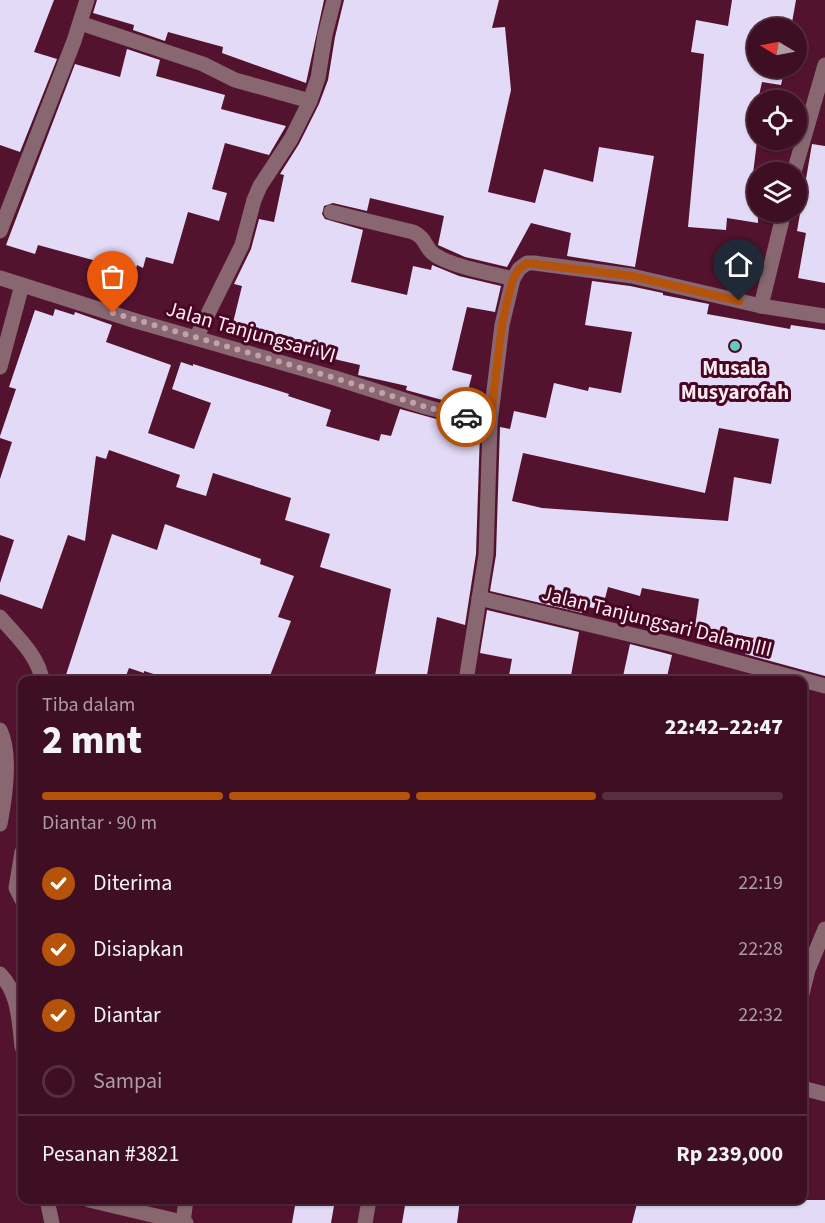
<!DOCTYPE html>
<html lang="id">
<head>
<meta charset="utf-8">
<style>
	:root { --surface:#3e0e22; --page:#45172a; --text:#f1f3f6; --muted:#ad9ca5; --line:#572e40; --accent:#b45309 }
	body { margin:0; font-family:"Source Sans 3",sans-serif; background:var(--page); color:var(--text); height:100vh; display:flex; flex-direction:column; font-size:22px; white-space:nowrap }
	* { box-sizing:border-box; margin:0 }
	p { font-size:20px; color:var(--muted) }
	.icon { flex:none; width:33px; height:33px; fill:none; stroke:currentColor; stroke-width:2; stroke-linecap:round; stroke-linejoin:round }
	.map { position:relative; flex:1; overflow:hidden }
	.panel { position:absolute; left:18px; top:676px; width:789px; height:528px; display:flex; flex-direction:column; background:var(--surface); border-radius:12px; box-shadow:0 2px 4px #0004,0 0 0 2px var(--line) }
	.panel>* { flex:none }
	.needle { width:39px; rotate:280deg }
	.tools { position:absolute; left:747px; top:18px; display:grid; gap:12px }
	.tools a { display:grid; place-items:center; width:60px; height:60px; border-radius:50%; background:var(--surface); box-shadow:0 2px 4px #0004,0 0 0 2px var(--line); font-size:30px }
	.pin { position:absolute; display:grid; place-items:center; width:51px; height:51px; color:#fff; margin:-62px -26px; border-radius:50% 50% 50% 0; rotate:-45deg; box-shadow:0 0 6px #0007 }
	.pin .icon { rotate:45deg }
	.courier { position:absolute; display:grid; place-items:center; width:60px; height:60px; margin:-30px; border:4px solid #b45309; border-radius:50%; background:#fff; color:#222; box-shadow:0 2px 8px #0007 }
	.head em { font-style:normal; font-weight:800 }
	.head div { display:flex; flex-direction:column-reverse }
	.head { display:flex; align-items:center; justify-content:space-between; height:102px; padding:0 24px }
	h1 { font-size:39px; font-weight:800; line-height:45px }
	.bar { display:grid; grid-template-columns:repeat(4,1fr); gap:9px 6px; align-content:center; height:72px; padding:0 24px }
	.bar i { height:8px; border-radius:4px; background:var(--line) }
	.bar .current { background:var(--accent) }
	.bar p { grid-column:span 4 }
	.line { display:flex; align-items:center; gap:15px; padding:0 24px; border-top:2px solid var(--line) }
	.line div { flex:1 }
	ol { padding:0 24px; list-style:none }
	li { display:flex; align-items:center; gap:18px; height:66px }
	li p { margin-inline-start:auto }
	li .icon { padding:6px; border-radius:50%; background:var(--accent); color:#fff; stroke-width:4 }
	li:last-child { color:var(--muted) }
	li i { width:33px; height:33px; border:3px solid var(--line); border-radius:50% }
	.map>svg:first-child { display:block }
	.building { fill:#e2daf6; fill-rule:evenodd }
	.lines { fill:none; stroke-linecap:round; stroke-linejoin:round }
	.minor { stroke:#886771; stroke-width:15 }
	.done { stroke:#c2a0ad; stroke-width:6; stroke-dasharray:0 10.8 }
	.route { stroke:#b45309; stroke-width:8 }
	.poi-dot { fill:#5dceb9; stroke:#480624; stroke-width:2 }
	.labels { text-anchor:middle; stroke-width:6; stroke-linejoin:round; paint-order:stroke }
	.street-label { font-size:21px; fill:#feecf1; stroke:#480624 }
	.poi-label { font-size:21px; font-weight:bold; fill:#feecf1; stroke:#480624 }
</style>
</head>
<body>
<div class="map">
<svg width="825" height="1223" viewBox="0 0 825 1223">
	<rect width="100%" height="100%" fill="#53132e"/>
	<!-- building -->
	<g class="building">
		<path d="M0 0H54L34 52 57 59 20 152 0 145Z"/>
		<path d="M97 0H324L306 83 222 53 223 47 168 32 165 41 133 30 134 25 93 13Z"/>
		<path d="M344 0H499L492 28 505 27 511 90 488 192 535 203 544 169 593 182 599 147 654 156 635 267 567 256 571 233 531 223 507 267 465 257 438 245 444 216 370 198 367 211 333 203 324 206 322 214 325 219 363 230 351 282 407 295 413 266 431 270 432 265 459 276 501 286 495 312 467 307 452 370 472 375 464 406 406 390 407 386 358 375 360 365 230 335 242 286 234 284 251 249 259 219 274 222 284 175 280 174 299 144 319 104 328 80 335 37Z"/>
		<path d="M732 0H796L791 28H758V68H785L781 85 762 82 758 100 753 133H758L753 174 758 175V223L727 218 726 230 688 227 704 54 691 52 696 20 728 26Z"/>
		<path d="M127 49 160 60 156 76 225 95 221 109 286 126 269 155 225 143 212 189 227 193 219 221 188 212 173 264 146 257 143 268 137 265 133 280 109 274 111 265 38 245 35 254 6 245 75 64 120 77Z"/>
		<path d="M812 144 825 146V283L798 278 806 233 797 231Z"/>
		<path d="M592 281 630 286 663 293V295L709 304 707 314 790 329 791 325 825 330V676L745 654 754 638 695 627 699 599 642 588 640 596 608 587 602 610 584 606 582 613 490 591 496 555 500 427 510 429 514 411 546 418 554 383 588 391 589 387 621 393 632 332 585 325ZM719 428 779 439 771 484 734 477 728 521 542 508 512 501 523 453 705 493Z"/>
		<path d="M55 309 74 315 75 312 112 325 106 342 171 365 148 433 194 449 211 403 172 389 181 362 193 366V364L289 394 288 396 331 410 326 426 379 441 381 434 391 436 400 409 480 431 476 554 465 625 437 617 426 681H374L391 589 320 567 330 534 285 520 291 498 213 473 206 496 176 487 180 475 109 450 106 459 96 456 85 541 68 535 42 609 0 594V583L14 540 0 535V479L12 442 0 438V436L16 389 9 387 35 310 53 316Z"/>
		<path d="M165 524 261 559 260 564 294 576 278 617 291 621 268 681H176L144 671V673L129 668 124 681H64L112 534 157 550Z"/>
		<path d="M487 610 579 632 570 681H508L512 659 480 653Z"/>
		<path d="M630 644 672 655 666 681H622Z"/>
		<path d="M296 1200H335L331 1223H292Z"/>
		<path d="M406 1200H460L457 1223H402Z"/>
		<path d="M638 1200H825V1223H632Z"/>
	</g>
	<g class="lines">
		<!-- minor -->
		<g class="minor">
			<path d="M80 23 203 64 235 80 310 101"/>
			<path d="M794 172 825 65"/>
			<path d="M331 212 413 232C427 238 424 248 435 255 453 267 491 273 513 279"/>
			<path d="M0 231 74 41 87 0"/>
			<path d="M0 278 136 321 335 378 426 407 490 423"/>
			<path d="M761 306 784 212"/>
			<path d="M196 338 242 245 254 200 260 186 291 139 310 101 318 78 325 35 334 0"/>
			<path d="M0 367 22 285"/>
			<path d="M479 598 670 644 825 686"/>
			<path d="M0 617C15 635 40 657 42 681"/>
			<path d="M466 681 486 555 490 423 502 325 513 279 519 269 527 263H534L632 276 761 306 825 316"/>
			<path d="M0 730C12 754 5 798 0 824"/>
			<path d="M22 852 16 888 22 900"/>
			<path d="M0 974C19 993 19 1021 22 1047"/>
			<path d="M802 994 808 970 825 929"/>
			<path d="M802 1088 825 1094"/>
			<path d="M47 1200 52 1223"/>
			<path d="M89 1200 186 1223"/>
			<path d="M183 1222 186 1200"/>
			<path d="M365 1223 369 1200"/>
		</g>
	</g>
	<g class="lines">
		<!-- done -->
		<path class="done" d="M113 313 335 378 426 407 466 417"/>
		<!-- route -->
		<path class="route" d="M466 417 490 423 502 325 507 302 513 279 519 269 527 263 632 276 739 301"/>
	</g>
	<!-- markers -->
	<circle class="poi-dot" cx="735" cy="346" r="6"/>
	<g class="labels">
		<!-- street labels -->
		<g class="street-label">
			<text transform="translate(251 332) rotate(16)" y="7">Jalan Tanjungsari VI</text>
			<text transform="translate(657 621) rotate(14)" y="7">Jalan Tanjungsari Dalam III</text>
		</g>
		<!-- poi labels -->
		<g class="poi-label">
			<text x="735" y="375">Musala<tspan x="735" dy="24">Musyarofah</tspan></text>
		</g>
	</g>
</svg>
<div class="tools">
<a><svg class="needle" viewBox="-14 -14 28 28"><path d="M0-13l5 13h-10z" fill="#e53935"/><path d="M0 13l5-13h-10z" fill="#ad9ca5"/></svg></a>
<a><svg class="icon" aria-label="locate" viewBox="0 0 24 24"><circle cx="12" cy="12" r="6"/><path d="M12 2v4M12 18v4M2 12h4M18 12h4"/></svg></a>
<a><svg class="icon" aria-label="layers" viewBox="0 0 24 24"><path d="M12 4l9 5-9 5-9-5zM3 14l9 5 9-5"/></svg></a>
</div>
<div class="pin" style="left:113px;top:313px;background:#ea580c"><svg class="icon" aria-label="bag" viewBox="0 0 24 24"><path d="M5 8h14l-1 12H6zM9 8a3 3 0 0 1 6 0"/></svg></div>
<div class="pin" style="left:739px;top:301px;background:#1f2937"><svg class="icon" aria-label="home" viewBox="0 0 24 24"><path d="M3 11l9-7 9 7M6 9v11h12V9"/></svg></div>
<div class="courier" style="left:466px;top:417px"><svg class="icon" aria-label="car" viewBox="0 0 24 24"><path d="M5 17H2v-5l4-1 3-4h7l3 4 3 1v5h-3M9 17h6M6 11h13"/><circle cx="7" cy="17" r="2"/><circle cx="17" cy="17" r="2"/></svg></div>
<section class="panel">
<div class="head"><div><h1>2 mnt</h1><p>Tiba dalam</p></div><em>22:42–22:47</em></div>
<div class="bar"><i class="current"></i><i class="current"></i><i class="current"></i><i></i><p>Diantar · 90 m</p></div>
<ol>
<li><svg class="icon" aria-label="check" viewBox="0 0 24 24"><path d="M5 12l5 5 9-10"/></svg>Diterima<p>22:19</p></li>
<li><svg class="icon" aria-label="check" viewBox="0 0 24 24"><path d="M5 12l5 5 9-10"/></svg>Disiapkan<p>22:28</p></li>
<li><svg class="icon" aria-label="check" viewBox="0 0 24 24"><path d="M5 12l5 5 9-10"/></svg>Diantar<p>22:32</p></li>
<li><i></i>Sampai</li>
</ol>
<div class="line" style="height:78px"><div>Pesanan #3821</div><b>Rp 239,000</b></div>
</section>
</div>
</body>
</html>
